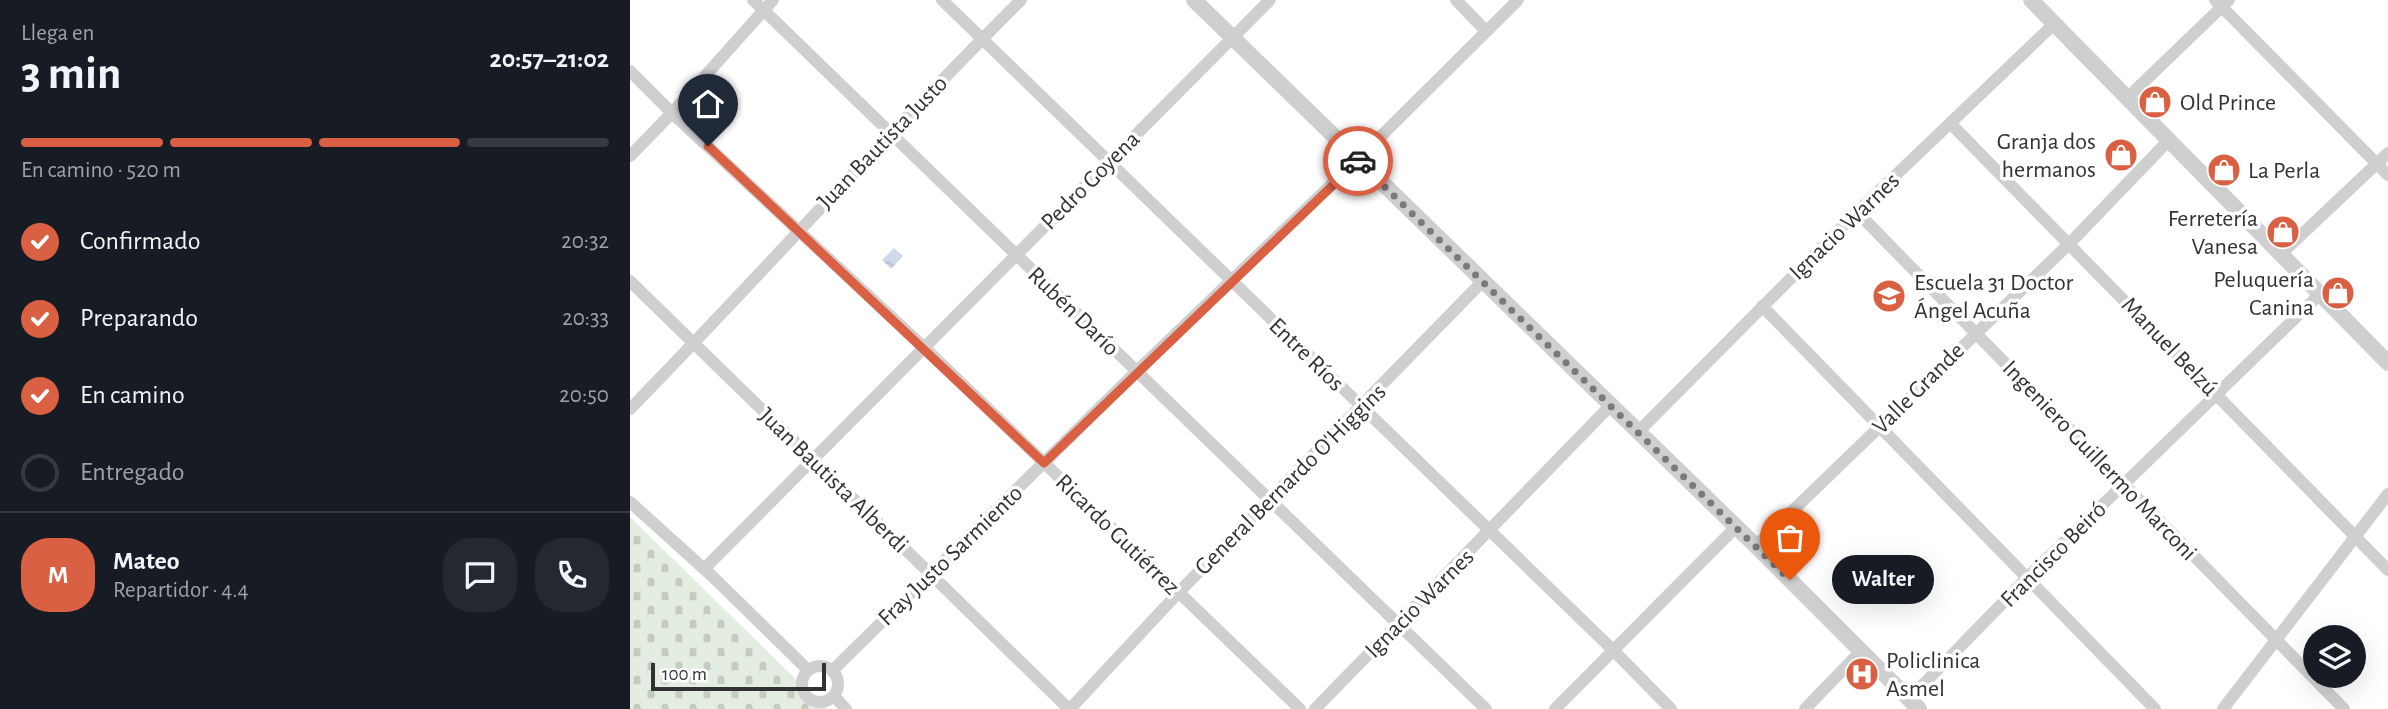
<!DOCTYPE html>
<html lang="es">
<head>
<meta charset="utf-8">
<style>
	:root { --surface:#171b24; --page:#242831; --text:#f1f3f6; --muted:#9ea1a6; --line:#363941; --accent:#d96043 }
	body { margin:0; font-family:"Alegreya Sans",sans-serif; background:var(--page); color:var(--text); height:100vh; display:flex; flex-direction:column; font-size:26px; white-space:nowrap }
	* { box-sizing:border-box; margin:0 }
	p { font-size:23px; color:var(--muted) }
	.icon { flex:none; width:38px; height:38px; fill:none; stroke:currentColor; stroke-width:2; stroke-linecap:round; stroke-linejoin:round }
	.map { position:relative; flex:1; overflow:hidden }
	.drawer { display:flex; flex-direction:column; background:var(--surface); width:630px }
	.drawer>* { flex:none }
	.fabs { position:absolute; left:1673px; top:625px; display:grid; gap:14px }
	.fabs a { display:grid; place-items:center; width:63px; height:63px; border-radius:50%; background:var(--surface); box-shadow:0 7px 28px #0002; font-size:35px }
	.scale { position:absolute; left:21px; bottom:18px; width:175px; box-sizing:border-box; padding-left:7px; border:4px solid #323232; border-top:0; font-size:19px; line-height:24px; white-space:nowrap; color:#323232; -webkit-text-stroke:5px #fff; paint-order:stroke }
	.pin { position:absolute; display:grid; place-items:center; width:60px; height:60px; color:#fff; margin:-72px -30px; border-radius:50% 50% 50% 0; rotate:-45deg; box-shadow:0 0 7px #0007 }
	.pin .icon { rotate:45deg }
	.courier { position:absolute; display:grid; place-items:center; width:70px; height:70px; margin:-35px; border:5px solid #d96043; border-radius:50%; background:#fff; color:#222; box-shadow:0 2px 9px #0007 }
	.bubble { position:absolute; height:49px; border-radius:24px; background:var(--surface); box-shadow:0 7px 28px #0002; font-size:23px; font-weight:700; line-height:49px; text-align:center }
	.overview em { font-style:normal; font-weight:700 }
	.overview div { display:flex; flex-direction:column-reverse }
	.overview { display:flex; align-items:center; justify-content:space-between; height:119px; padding:0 21px }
	h1 { font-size:46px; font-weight:700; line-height:52px }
	.bar { display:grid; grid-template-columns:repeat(4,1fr); gap:10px 7px; align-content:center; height:84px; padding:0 21px }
	.bar i { height:9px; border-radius:5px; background:var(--line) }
	.bar .selected { background:var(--accent) }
	.bar p { grid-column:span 4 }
	.line { display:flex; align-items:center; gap:18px; padding:0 21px; border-top:2px solid var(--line) }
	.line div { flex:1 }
	.round { display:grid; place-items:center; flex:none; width:74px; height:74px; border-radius:28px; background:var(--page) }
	ol { padding:0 21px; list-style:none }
	li { display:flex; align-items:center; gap:21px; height:77px }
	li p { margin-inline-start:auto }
	li .icon { padding:7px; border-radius:50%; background:var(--accent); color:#fff; stroke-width:4 }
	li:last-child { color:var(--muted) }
	li i { width:38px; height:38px; border:4px solid var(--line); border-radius:50% }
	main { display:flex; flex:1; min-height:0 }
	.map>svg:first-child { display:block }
	.cemetery { fill:url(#cemetery-stones) }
	.water { fill:url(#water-ripples) }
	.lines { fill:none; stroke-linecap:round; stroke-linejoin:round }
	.minor { stroke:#cfcfcf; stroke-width:12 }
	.tertiary { stroke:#cfcfcf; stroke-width:16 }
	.done { stroke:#7a7a7a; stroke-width:7; stroke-dasharray:0 12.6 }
	.route { stroke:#d96043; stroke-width:9 }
	.labels { text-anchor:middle; stroke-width:7; stroke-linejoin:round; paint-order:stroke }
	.poi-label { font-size:24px; fill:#323232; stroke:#fff; text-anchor:start }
	.street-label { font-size:24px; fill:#323232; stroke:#fff }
</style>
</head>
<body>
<main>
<section class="drawer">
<div class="overview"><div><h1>3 min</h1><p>Llega en</p></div><em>20:57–21:02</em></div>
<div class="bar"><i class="selected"></i><i class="selected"></i><i class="selected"></i><i></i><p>En camino · 520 m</p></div>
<ol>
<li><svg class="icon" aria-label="check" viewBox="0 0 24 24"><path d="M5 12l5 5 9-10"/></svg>Confirmado<p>20:32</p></li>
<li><svg class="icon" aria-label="check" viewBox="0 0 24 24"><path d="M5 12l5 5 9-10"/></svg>Preparando<p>20:33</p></li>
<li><svg class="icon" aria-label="check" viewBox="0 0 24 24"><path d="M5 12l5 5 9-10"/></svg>En camino<p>20:50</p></li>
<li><i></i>Entregado</li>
</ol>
<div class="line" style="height:126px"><b class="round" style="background:var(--accent);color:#fff">M</b><div><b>Mateo</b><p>Repartidor · 4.4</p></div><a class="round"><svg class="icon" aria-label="chat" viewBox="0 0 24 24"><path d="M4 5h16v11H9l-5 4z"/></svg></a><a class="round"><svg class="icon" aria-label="phone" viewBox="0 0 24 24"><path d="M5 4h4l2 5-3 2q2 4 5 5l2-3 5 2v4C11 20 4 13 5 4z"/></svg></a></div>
</section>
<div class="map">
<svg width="1758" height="709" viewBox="0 0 1758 709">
	<defs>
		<pattern id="cemetery-stones" width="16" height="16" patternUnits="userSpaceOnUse" patternTransform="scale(1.75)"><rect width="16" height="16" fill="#e4ede1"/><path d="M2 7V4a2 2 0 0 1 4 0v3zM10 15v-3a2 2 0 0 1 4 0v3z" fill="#c4ccc2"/></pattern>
		<pattern id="water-ripples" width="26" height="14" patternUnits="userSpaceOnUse" patternTransform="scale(1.75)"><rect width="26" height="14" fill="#cfd9eb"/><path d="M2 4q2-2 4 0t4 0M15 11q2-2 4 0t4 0" fill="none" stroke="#b2bbca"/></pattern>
	</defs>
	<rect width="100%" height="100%" fill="#fff"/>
	<!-- cemetery -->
	<path class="cemetery" d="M0 517 179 692 197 709H0Z"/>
	<!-- water -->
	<path class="water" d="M264 248 273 256 261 269 252 260Z"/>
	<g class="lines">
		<!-- minor -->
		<g class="minor">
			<path d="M123 0 856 709"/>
			<path d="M312 0 983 650 1041 709"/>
			<path d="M826 0 855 30"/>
			<path d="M1585 0 1758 175"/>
			<path d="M0 71 42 113 301 354 670 709"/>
			<path d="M1497 98 1599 0"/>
			<path d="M1320 123 1758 570"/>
			<path d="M0 156 42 113 143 0"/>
			<path d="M1227 212 1714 709"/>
			<path d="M1651 254 1758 153"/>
			<path d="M0 281 439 709"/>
			<path d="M1132 306 1525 709"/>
			<path d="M0 409C132 274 257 133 391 0"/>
			<path d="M1008 432 1227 212 1424 24"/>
			<path d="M0 502 82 576 178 670"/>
			<path d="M1126 546 1439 244 1539 140"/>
			<path d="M74 569 640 0"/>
			<circle cx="190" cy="684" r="18"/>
			<path d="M203 670 507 371 727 160 888 0"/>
			<path d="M204 696 216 709"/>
			<path d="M1279 699 1397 578 1690 294"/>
			<path d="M440 709 549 592 852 282"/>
			<path d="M685 709 980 406"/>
			<path d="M925 709 1106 527"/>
			<path d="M1175 709 1231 651"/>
			<path d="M1593 709 1758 494"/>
		</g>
		<!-- tertiary -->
		<g class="tertiary">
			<path d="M564 0 1126 546 1289 709"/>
			<path d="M1401 0 1758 363"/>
		</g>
	</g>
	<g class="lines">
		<!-- done -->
		<path class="done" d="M728 161 1160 580"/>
		<!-- route -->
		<path class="route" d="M78 146 414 463 728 161"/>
	</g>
	<!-- icons -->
	<defs>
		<symbol id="shop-disc" viewBox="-11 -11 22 22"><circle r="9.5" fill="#d96043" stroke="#fff"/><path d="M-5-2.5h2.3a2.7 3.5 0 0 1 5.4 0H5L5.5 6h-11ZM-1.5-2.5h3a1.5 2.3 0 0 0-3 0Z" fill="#fff"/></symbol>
		<symbol id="school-disc" viewBox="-11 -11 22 22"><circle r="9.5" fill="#d96043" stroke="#fff"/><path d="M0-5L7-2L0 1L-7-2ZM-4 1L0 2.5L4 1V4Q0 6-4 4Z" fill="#fff"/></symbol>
		<symbol id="hospital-disc" viewBox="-11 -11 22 22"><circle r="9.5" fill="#d96043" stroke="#fff"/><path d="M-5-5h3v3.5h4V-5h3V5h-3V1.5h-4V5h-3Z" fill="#fff"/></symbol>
	</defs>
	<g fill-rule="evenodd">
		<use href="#shop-disc" x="1506" y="83" width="38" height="38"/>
		<use href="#shop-disc" x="1472" y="136" width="38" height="38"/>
		<use href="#shop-disc" x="1575" y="151" width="38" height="38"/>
		<use href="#shop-disc" x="1634" y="213" width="38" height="38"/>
		<use href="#shop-disc" x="1689" y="274" width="38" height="38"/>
		<use href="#school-disc" x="1240" y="277" width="38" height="38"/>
		<use href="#hospital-disc" x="1213" y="655" width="38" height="38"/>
	</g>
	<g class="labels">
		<!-- poi labels -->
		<g class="poi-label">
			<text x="1550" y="110">Old Prince</text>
			<text x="1466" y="149" text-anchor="end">Granja dos<tspan x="1466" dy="28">hermanos</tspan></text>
			<text x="1618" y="178">La Perla</text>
			<text x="1628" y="226" text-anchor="end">Ferretería<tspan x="1628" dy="28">Vanesa</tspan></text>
			<text x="1684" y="287" text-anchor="end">Peluquería<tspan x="1684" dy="28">Canina</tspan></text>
			<text x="1284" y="290">Escuela 31 Doctor<tspan x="1284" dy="28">Ángel Acuña</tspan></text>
			<text x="1256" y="668">Policlinica<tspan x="1256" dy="28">Asmel</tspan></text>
		</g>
		<!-- street labels -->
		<g class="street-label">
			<text transform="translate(252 142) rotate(-46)" y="8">Juan Bautista Justo</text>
			<text transform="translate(460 180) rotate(-45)" y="8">Pedro Goyena</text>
			<text transform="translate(1214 226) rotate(-44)" y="8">Ignacio Warnes</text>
			<text transform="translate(444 311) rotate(44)" y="8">Rubén Darío</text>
			<text transform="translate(1540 346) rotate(46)" y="8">Manuel Belzú</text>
			<text transform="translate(677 354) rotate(44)" y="8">Entre Ríos</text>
			<text transform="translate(1288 388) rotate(-45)" y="8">Valle Grande</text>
			<text transform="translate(1470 460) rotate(46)" y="8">Ingeniero Guillermo Marconi</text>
			<text transform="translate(660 479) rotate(-45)" y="8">General Bernardo O'Higgins</text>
			<text transform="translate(204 480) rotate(44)" y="8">Juan Bautista Alberdi</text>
			<text transform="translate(488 534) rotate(44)" y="8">Ricardo Gutiérrez</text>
			<text transform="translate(1423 554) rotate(-45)" y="8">Francisco Beiró</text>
			<text transform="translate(320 555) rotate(-44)" y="8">Fray Justo Sarmiento</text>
			<text transform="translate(789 603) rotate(-45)" y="8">Ignacio Warnes</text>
		</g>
	</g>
</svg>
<div class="fabs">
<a><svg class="icon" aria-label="layers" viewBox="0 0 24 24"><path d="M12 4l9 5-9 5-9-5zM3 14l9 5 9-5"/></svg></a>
</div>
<div class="scale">100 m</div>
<div class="pin" style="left:1160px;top:580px;background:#ea580c"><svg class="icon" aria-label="bag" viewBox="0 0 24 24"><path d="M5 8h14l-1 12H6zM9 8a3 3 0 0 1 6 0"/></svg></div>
<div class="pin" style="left:78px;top:146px;background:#1f2937"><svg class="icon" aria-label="home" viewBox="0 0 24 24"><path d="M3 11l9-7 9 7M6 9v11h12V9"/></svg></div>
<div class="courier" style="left:728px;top:161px"><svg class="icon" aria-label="car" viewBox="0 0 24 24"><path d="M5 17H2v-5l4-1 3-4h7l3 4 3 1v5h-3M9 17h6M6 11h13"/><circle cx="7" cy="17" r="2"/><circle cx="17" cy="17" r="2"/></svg></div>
<div class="bubble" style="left:1202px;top:555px;width:102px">Walter</div>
</div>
</main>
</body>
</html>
